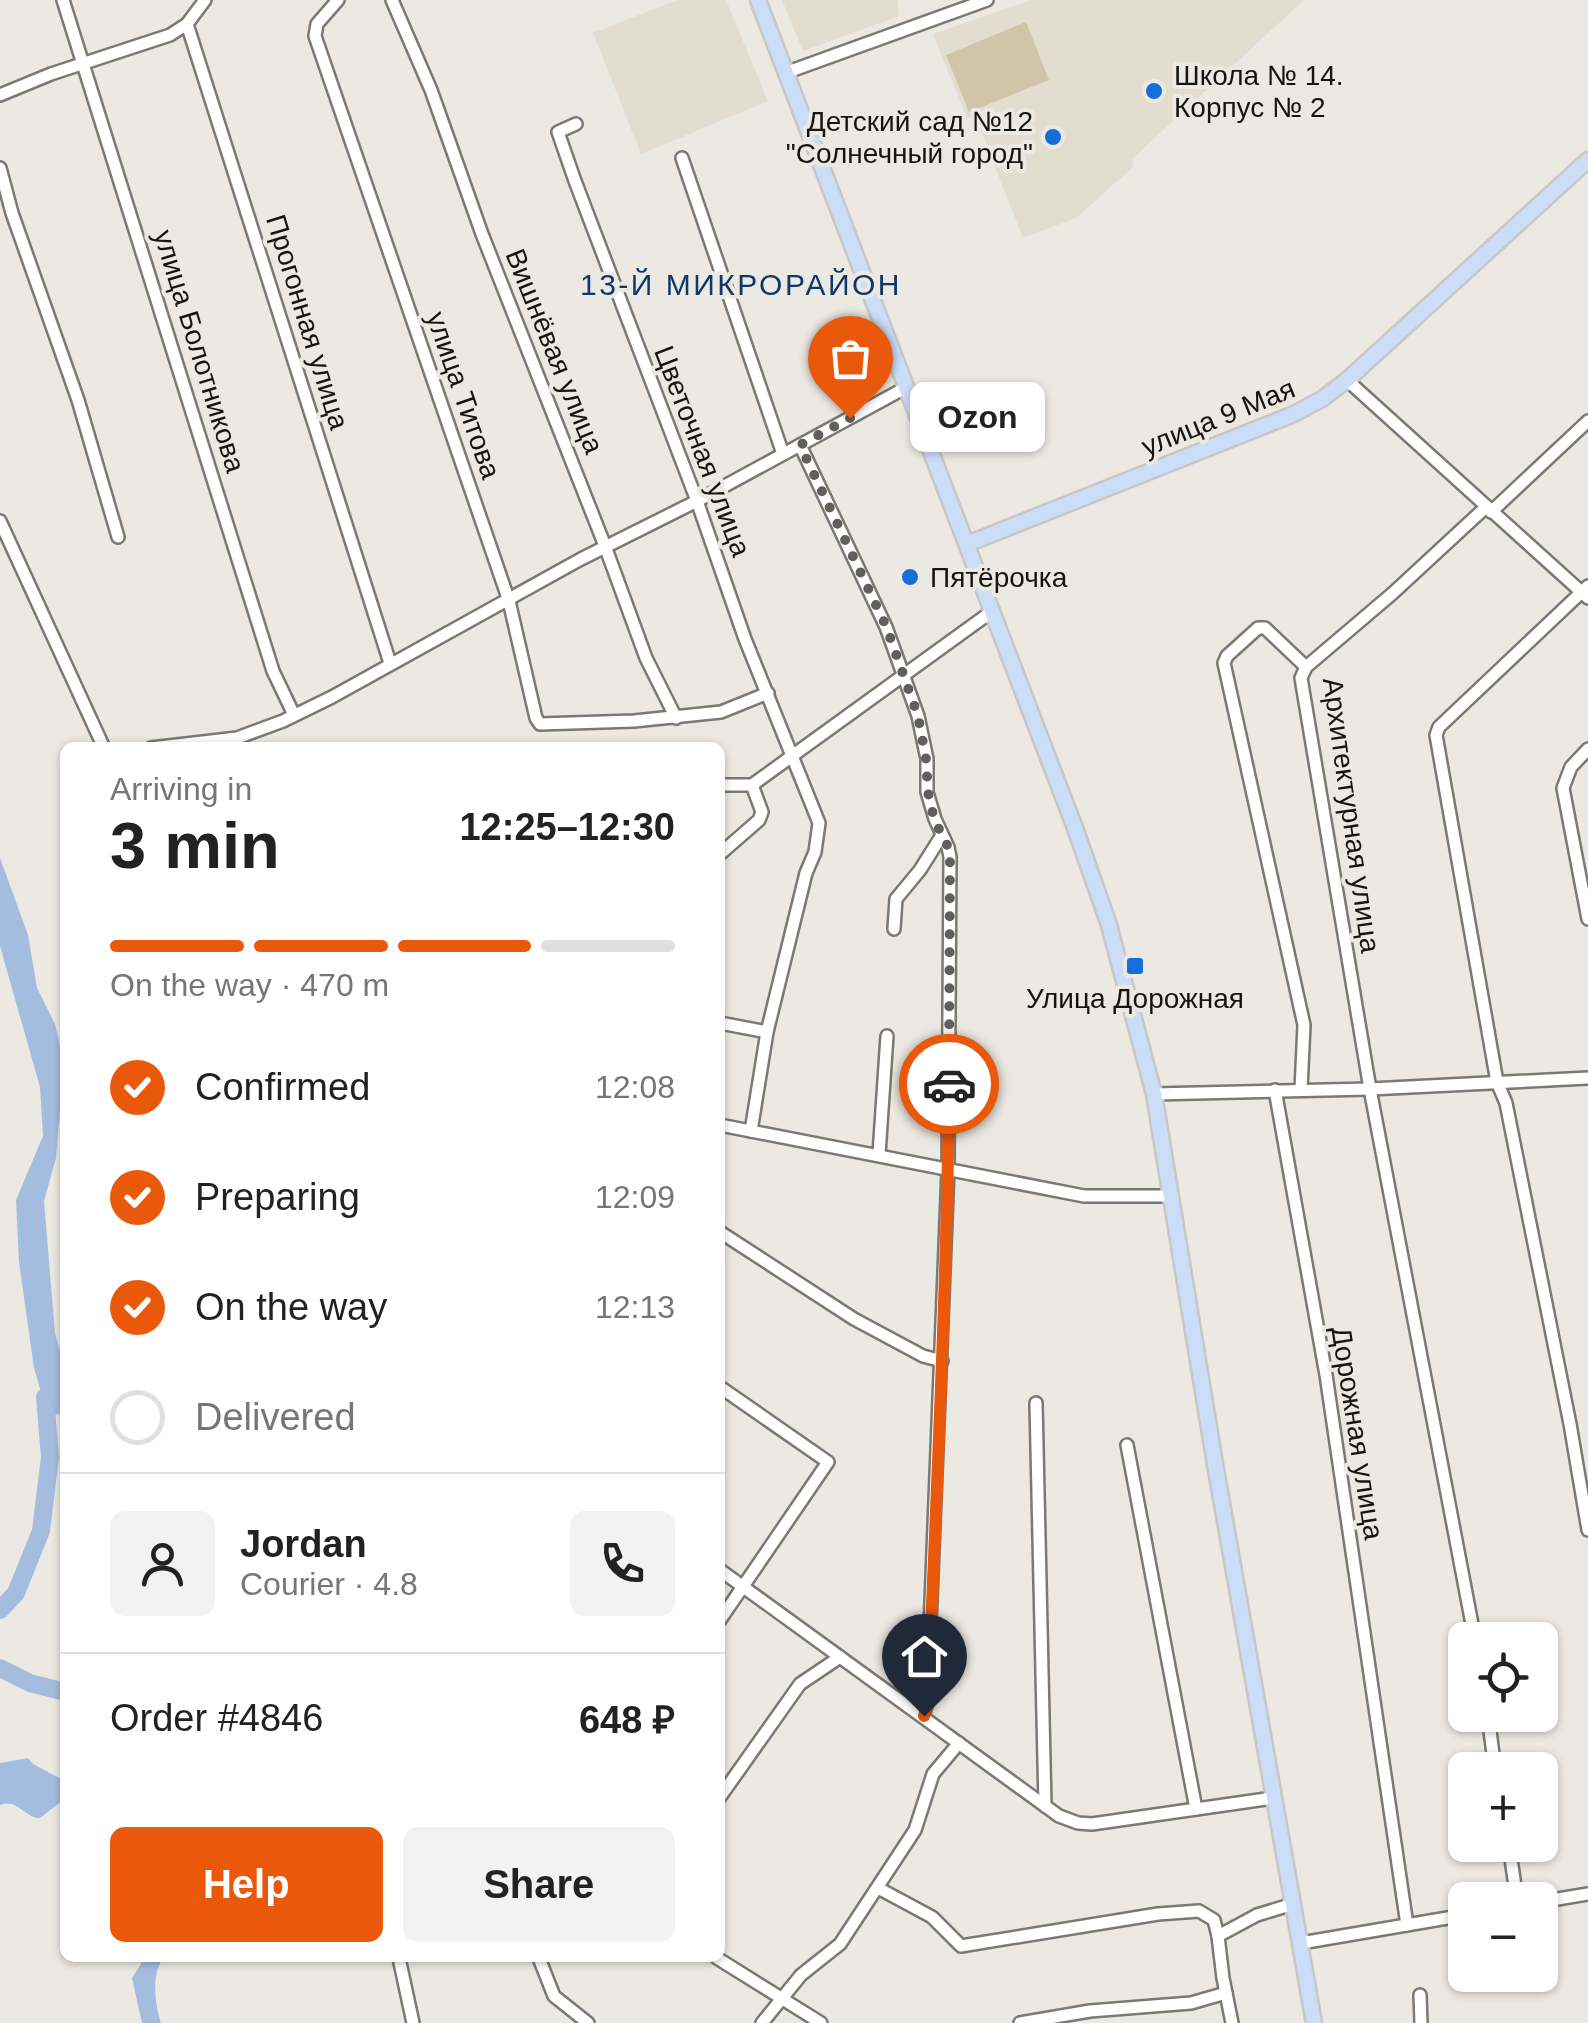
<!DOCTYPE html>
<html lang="en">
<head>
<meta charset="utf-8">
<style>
	:root { --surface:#fff; --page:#f2f2f2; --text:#222; --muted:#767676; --line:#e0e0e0; --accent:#ea580c }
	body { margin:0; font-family:Arial,sans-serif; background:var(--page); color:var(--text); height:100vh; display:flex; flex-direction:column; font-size:38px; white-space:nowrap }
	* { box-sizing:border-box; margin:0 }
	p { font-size:32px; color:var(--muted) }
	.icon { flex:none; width:55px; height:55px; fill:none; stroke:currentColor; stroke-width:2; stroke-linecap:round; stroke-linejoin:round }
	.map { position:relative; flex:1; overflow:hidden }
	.side { position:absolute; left:60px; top:742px; width:665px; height:1220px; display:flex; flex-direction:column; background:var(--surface); border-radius:15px; box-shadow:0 2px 8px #0004 }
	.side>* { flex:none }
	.buttons { position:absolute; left:1448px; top:1622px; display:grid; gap:20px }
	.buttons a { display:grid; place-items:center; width:110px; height:110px; border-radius:15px; background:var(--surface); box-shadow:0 2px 8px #0004; font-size:50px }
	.pin { position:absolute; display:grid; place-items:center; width:85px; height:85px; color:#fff; margin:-102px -42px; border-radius:50% 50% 50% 0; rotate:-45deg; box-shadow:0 0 10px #0007 }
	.pin .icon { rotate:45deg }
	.courier { position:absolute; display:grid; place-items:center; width:100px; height:100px; margin:-50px; border:8px solid #ea580c; border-radius:50%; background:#fff; color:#222; box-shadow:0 2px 12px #0007 }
	.bubble { position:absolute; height:70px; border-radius:15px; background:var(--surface); box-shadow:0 2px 8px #0004; font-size:32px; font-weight:700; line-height:70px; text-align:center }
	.overview em { font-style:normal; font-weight:700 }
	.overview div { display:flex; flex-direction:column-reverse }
	.overview { display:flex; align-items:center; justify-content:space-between; height:170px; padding:0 50px }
	h1 { font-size:65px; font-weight:700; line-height:75px }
	.bar { display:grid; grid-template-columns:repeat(4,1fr); gap:15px 10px; align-content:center; height:120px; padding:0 50px }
	.bar i { height:12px; border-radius:8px; background:var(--line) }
	.bar .selected { background:var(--accent) }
	.bar p { grid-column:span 4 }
	.line { display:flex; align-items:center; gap:25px; padding:0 50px; border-top:2px solid var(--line) }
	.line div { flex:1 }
	.round { display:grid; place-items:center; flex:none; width:105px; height:105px; border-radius:15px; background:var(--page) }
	ol { padding:0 50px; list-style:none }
	li { display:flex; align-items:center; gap:30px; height:110px }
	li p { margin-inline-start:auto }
	li .icon { padding:10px; border-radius:50%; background:var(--accent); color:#fff; stroke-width:4 }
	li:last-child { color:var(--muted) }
	li i { width:55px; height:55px; border:5px solid var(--line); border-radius:50% }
	.button { display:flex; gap:20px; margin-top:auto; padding:20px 50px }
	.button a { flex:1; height:115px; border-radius:15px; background:var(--accent); color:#fff; font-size:40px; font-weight:700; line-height:115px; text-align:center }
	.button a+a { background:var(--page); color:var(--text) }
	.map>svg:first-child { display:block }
	.built { fill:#e3ddd0 }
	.green { fill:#d0c4a9 }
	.water { fill:#a4bcde }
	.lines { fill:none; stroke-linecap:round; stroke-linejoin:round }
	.river { stroke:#a4bcde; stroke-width:18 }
	.minor-casing { stroke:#7b7973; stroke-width:16 }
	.major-casing { stroke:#c7c7c6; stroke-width:19 }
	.minor { stroke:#fff; stroke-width:11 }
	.major { stroke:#cbddf7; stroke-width:14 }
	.done { stroke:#605f5b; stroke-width:10; stroke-dasharray:0 18 }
	.route { stroke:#ea580c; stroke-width:12 }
	.poi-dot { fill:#146fd8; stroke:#ece9e2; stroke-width:4 }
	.labels { text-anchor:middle; stroke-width:8; stroke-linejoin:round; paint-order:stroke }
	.poi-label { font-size:28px; fill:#151412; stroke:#ece9e2; text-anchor:start }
	.street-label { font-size:28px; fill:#151412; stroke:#ece9e2 }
	.neighbourhood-label { font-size:30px; letter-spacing:2.5px; fill:#0e376a; stroke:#ece9e2 }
</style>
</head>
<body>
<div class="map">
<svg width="1588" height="2023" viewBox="0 0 1588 2023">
	<rect width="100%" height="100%" fill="#ece9e2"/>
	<!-- built -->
	<g class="built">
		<path d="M677 0H726L768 101 641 154 593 33Z"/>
		<path d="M782 0H897L899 16 803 51Z"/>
		<path d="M1031 0H1304L1132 159 1134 166 1076 218 1023 238 975 116 967 118 933 34Z"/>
	</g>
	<!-- green -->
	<path class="green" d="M1026 22 1049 80 969 112 946 55Z"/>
	<!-- water -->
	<g class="water">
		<path d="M0 858 28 935 37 988 55 1024 64 1063 56 1158 44 1201 55 1333 65 1369V1418L58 1414 42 1419 45 1406 34 1368 19 1262 16 1200 43 1136 40 1087 0 946Z"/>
		<path d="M28 1758 33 1764 63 1780 65 1784 63 1800 40 1818C23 1817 18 1798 0 1805V1763Z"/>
		<path d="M141 1958H163C151 1975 155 2004 161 2023H142L132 1978 141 1964Z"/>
	</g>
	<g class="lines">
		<!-- river -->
		<g class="river">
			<path d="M0 1610 16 1593 41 1531 50 1457 45 1397"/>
			<path d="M0 1668 30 1683 65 1692"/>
		</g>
		<defs>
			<g id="minor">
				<path d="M63 0 273 671 294 715"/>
				<path d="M205 0 187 24 390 663"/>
				<path d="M338 0 317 24 315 36 509 601 536 718 540 724 634 721 721 712 768 693"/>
				<path d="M392 0 431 90 482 234 605 546 646 658 676 718"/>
				<path d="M785 73 987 0"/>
				<path d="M0 95 51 74 170 35 187 24"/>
				<path d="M576 124 558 132 575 181 697 501 745 639 819 823 815 852 806 873 767 1032 751 1131"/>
				<path d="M682 158 783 454"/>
				<path d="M0 168 12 213 78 400 118 537"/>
				<path d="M1347 380 1588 598"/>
				<path d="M800 445 886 627 918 716 927 759V792L935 819 948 847 950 857 948 1170 927 1703 923 1716"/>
				<path d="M1491 512 1588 421"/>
				<path d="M0 521 104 748"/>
				<path d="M1588 586 1439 727 1436 735 1497 1082 1506 1103 1570 1424 1588 1530"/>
				<path d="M151 748 237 738 283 721 332 697 581 559 697 501 905 388"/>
				<path d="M1588 749 1571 767 1563 788 1588 919"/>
				<path d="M720 785H752L991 612"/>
				<path d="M720 854 759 820 762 812 752 785"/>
				<path d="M894 929 896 899 920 870 942 835"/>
				<path d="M720 1023 767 1032"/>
				<path d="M1301 1089 1304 1025 1224 663 1227 656 1258 628H1265L1306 667"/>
				<path d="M1275 1090 1326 1375 1407 1925"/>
				<path d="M1154 1094 1370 1089 1588 1078"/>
				<path d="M720 1125 1084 1196H1171"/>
				<path d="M879 1154 887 1036"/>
				<path d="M720 1232 854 1319 923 1356 942 1361"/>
				<path d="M720 1387 828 1462 720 1620"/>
				<path d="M1036 1403 1045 1806"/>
				<path d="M1127 1445 1196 1809"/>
				<path d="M720 1570 1059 1816 1078 1823 1092 1824 1273 1798"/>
				<path d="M1475 1640 1370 1089 1301 678 1306 667 1393 593 1486 507"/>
				<path d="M1488 1715 1495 1770"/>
				<path d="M720 1797 800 1684 840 1657"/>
				<path d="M1509 1845 1517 1900"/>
				<path d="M878 1888 932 1917 961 1946 1158 1914 1199 1911 1214 1920 1218 1936"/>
				<path d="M1540 1902 1588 1894"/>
				<path d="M1301 1943 1465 1915"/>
				<path d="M399 1958 413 2023"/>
				<path d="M539 1958 554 1996 588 2023"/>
				<path d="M717 1958 821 2023"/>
				<path d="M1420 1995 1421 2023"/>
				<path d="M762 2023 801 1975 840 1944 915 1830 933 1774 959 1743"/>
				<path d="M1020 2023 1090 2011 1191 2003 1226 1993"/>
				<path d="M1232 2023 1223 1978 1218 1936 1257 1915 1293 1904"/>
			</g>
			<g id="major">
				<path d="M758 0 1075 828 1109 925 1154 1094 1216 1470 1314 2023"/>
				<path d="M967 544 1294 414 1322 399 1347 380 1588 160"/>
			</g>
		</defs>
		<!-- minor casing -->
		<use href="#minor" class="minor-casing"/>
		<!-- major casing -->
		<use href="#major" class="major-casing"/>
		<!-- minor -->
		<use href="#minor" class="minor"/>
		<!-- major -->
		<use href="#major" class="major"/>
	</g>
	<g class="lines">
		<!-- done -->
		<path class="done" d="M850 418 800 445 886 626 918 716 926 759 928 792 934 819 948 847 950 857 949 1084"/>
		<!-- route -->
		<path class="route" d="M924 1716 928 1704C936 1497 947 1290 949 1084"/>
	</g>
	<!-- markers -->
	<g class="poi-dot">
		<circle cx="1154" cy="91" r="10"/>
		<circle cx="1053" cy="137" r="10"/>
		<circle cx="910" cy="577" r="10"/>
		<rect x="1125" y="956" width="20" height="20" rx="5"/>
	</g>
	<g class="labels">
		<!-- poi labels -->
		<g class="poi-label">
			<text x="1174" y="85">Школа № 14.<tspan x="1174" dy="32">Корпус № 2</tspan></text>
			<text x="1033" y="131" text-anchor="end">Детский сад №12<tspan x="1033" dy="32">"Солнечный город"</tspan></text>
			<text x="930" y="587">Пятёрочка</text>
			<text x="1135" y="1008" text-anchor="middle">Улица Дорожная</text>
		</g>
		<!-- street labels -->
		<g class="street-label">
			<text transform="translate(308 322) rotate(73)" y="10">Прогонная улица</text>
			<text transform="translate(200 351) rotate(73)" y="10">улица Болотникова</text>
			<text transform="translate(555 351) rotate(68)" y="10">Вишнёвая улица</text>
			<text transform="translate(464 395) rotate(71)" y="10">улица Титова</text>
			<text transform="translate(1218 417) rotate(-22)" y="10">улица 9 Мая</text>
			<text transform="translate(703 451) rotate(69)" y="10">Цветочная улица</text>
			<text transform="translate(1352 815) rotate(82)" y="10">Архитектурная улица</text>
			<text transform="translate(1358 1433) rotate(81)" y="10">Дорожная улица</text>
		</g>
		<!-- neighbourhood labels -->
		<g class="neighbourhood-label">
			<text x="741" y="295">13-Й МИКРОРАЙОН</text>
		</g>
	</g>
</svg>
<div class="buttons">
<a><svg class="icon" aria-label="locate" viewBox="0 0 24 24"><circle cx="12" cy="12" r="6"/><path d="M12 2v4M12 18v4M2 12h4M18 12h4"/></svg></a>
<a>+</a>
<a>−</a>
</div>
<div class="pin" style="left:850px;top:418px;background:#ea580c"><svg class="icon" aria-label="bag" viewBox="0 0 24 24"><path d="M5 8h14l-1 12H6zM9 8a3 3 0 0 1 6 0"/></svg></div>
<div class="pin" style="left:924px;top:1716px;background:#1f2937"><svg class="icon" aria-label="home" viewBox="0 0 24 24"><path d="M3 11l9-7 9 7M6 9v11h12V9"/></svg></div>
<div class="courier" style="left:949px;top:1084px"><svg class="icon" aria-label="car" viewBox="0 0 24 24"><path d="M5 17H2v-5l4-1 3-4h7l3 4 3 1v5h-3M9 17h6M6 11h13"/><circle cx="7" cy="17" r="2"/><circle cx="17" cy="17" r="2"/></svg></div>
<div class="bubble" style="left:910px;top:382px;width:135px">Ozon</div>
<section class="side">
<div class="overview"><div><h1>3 min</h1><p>Arriving in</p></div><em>12:25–12:30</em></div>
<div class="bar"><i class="selected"></i><i class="selected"></i><i class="selected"></i><i></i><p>On the way · 470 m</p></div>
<ol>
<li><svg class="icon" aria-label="check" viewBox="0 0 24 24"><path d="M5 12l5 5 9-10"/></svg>Confirmed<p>12:08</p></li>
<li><svg class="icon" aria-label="check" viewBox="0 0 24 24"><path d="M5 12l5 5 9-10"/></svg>Preparing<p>12:09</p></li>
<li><svg class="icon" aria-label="check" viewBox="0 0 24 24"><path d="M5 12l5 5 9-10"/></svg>On the way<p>12:13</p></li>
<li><i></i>Delivered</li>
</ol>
<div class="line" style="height:180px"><a class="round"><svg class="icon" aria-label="person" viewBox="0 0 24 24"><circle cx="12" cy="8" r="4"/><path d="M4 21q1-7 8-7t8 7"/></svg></a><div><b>Jordan</b><p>Courier · 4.8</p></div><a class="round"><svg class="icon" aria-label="phone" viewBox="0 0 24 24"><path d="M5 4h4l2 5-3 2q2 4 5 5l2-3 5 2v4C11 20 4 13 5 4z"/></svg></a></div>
<div class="line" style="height:130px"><div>Order #4846</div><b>648 ₽</b></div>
<div class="button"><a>Help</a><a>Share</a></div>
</section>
</div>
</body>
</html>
